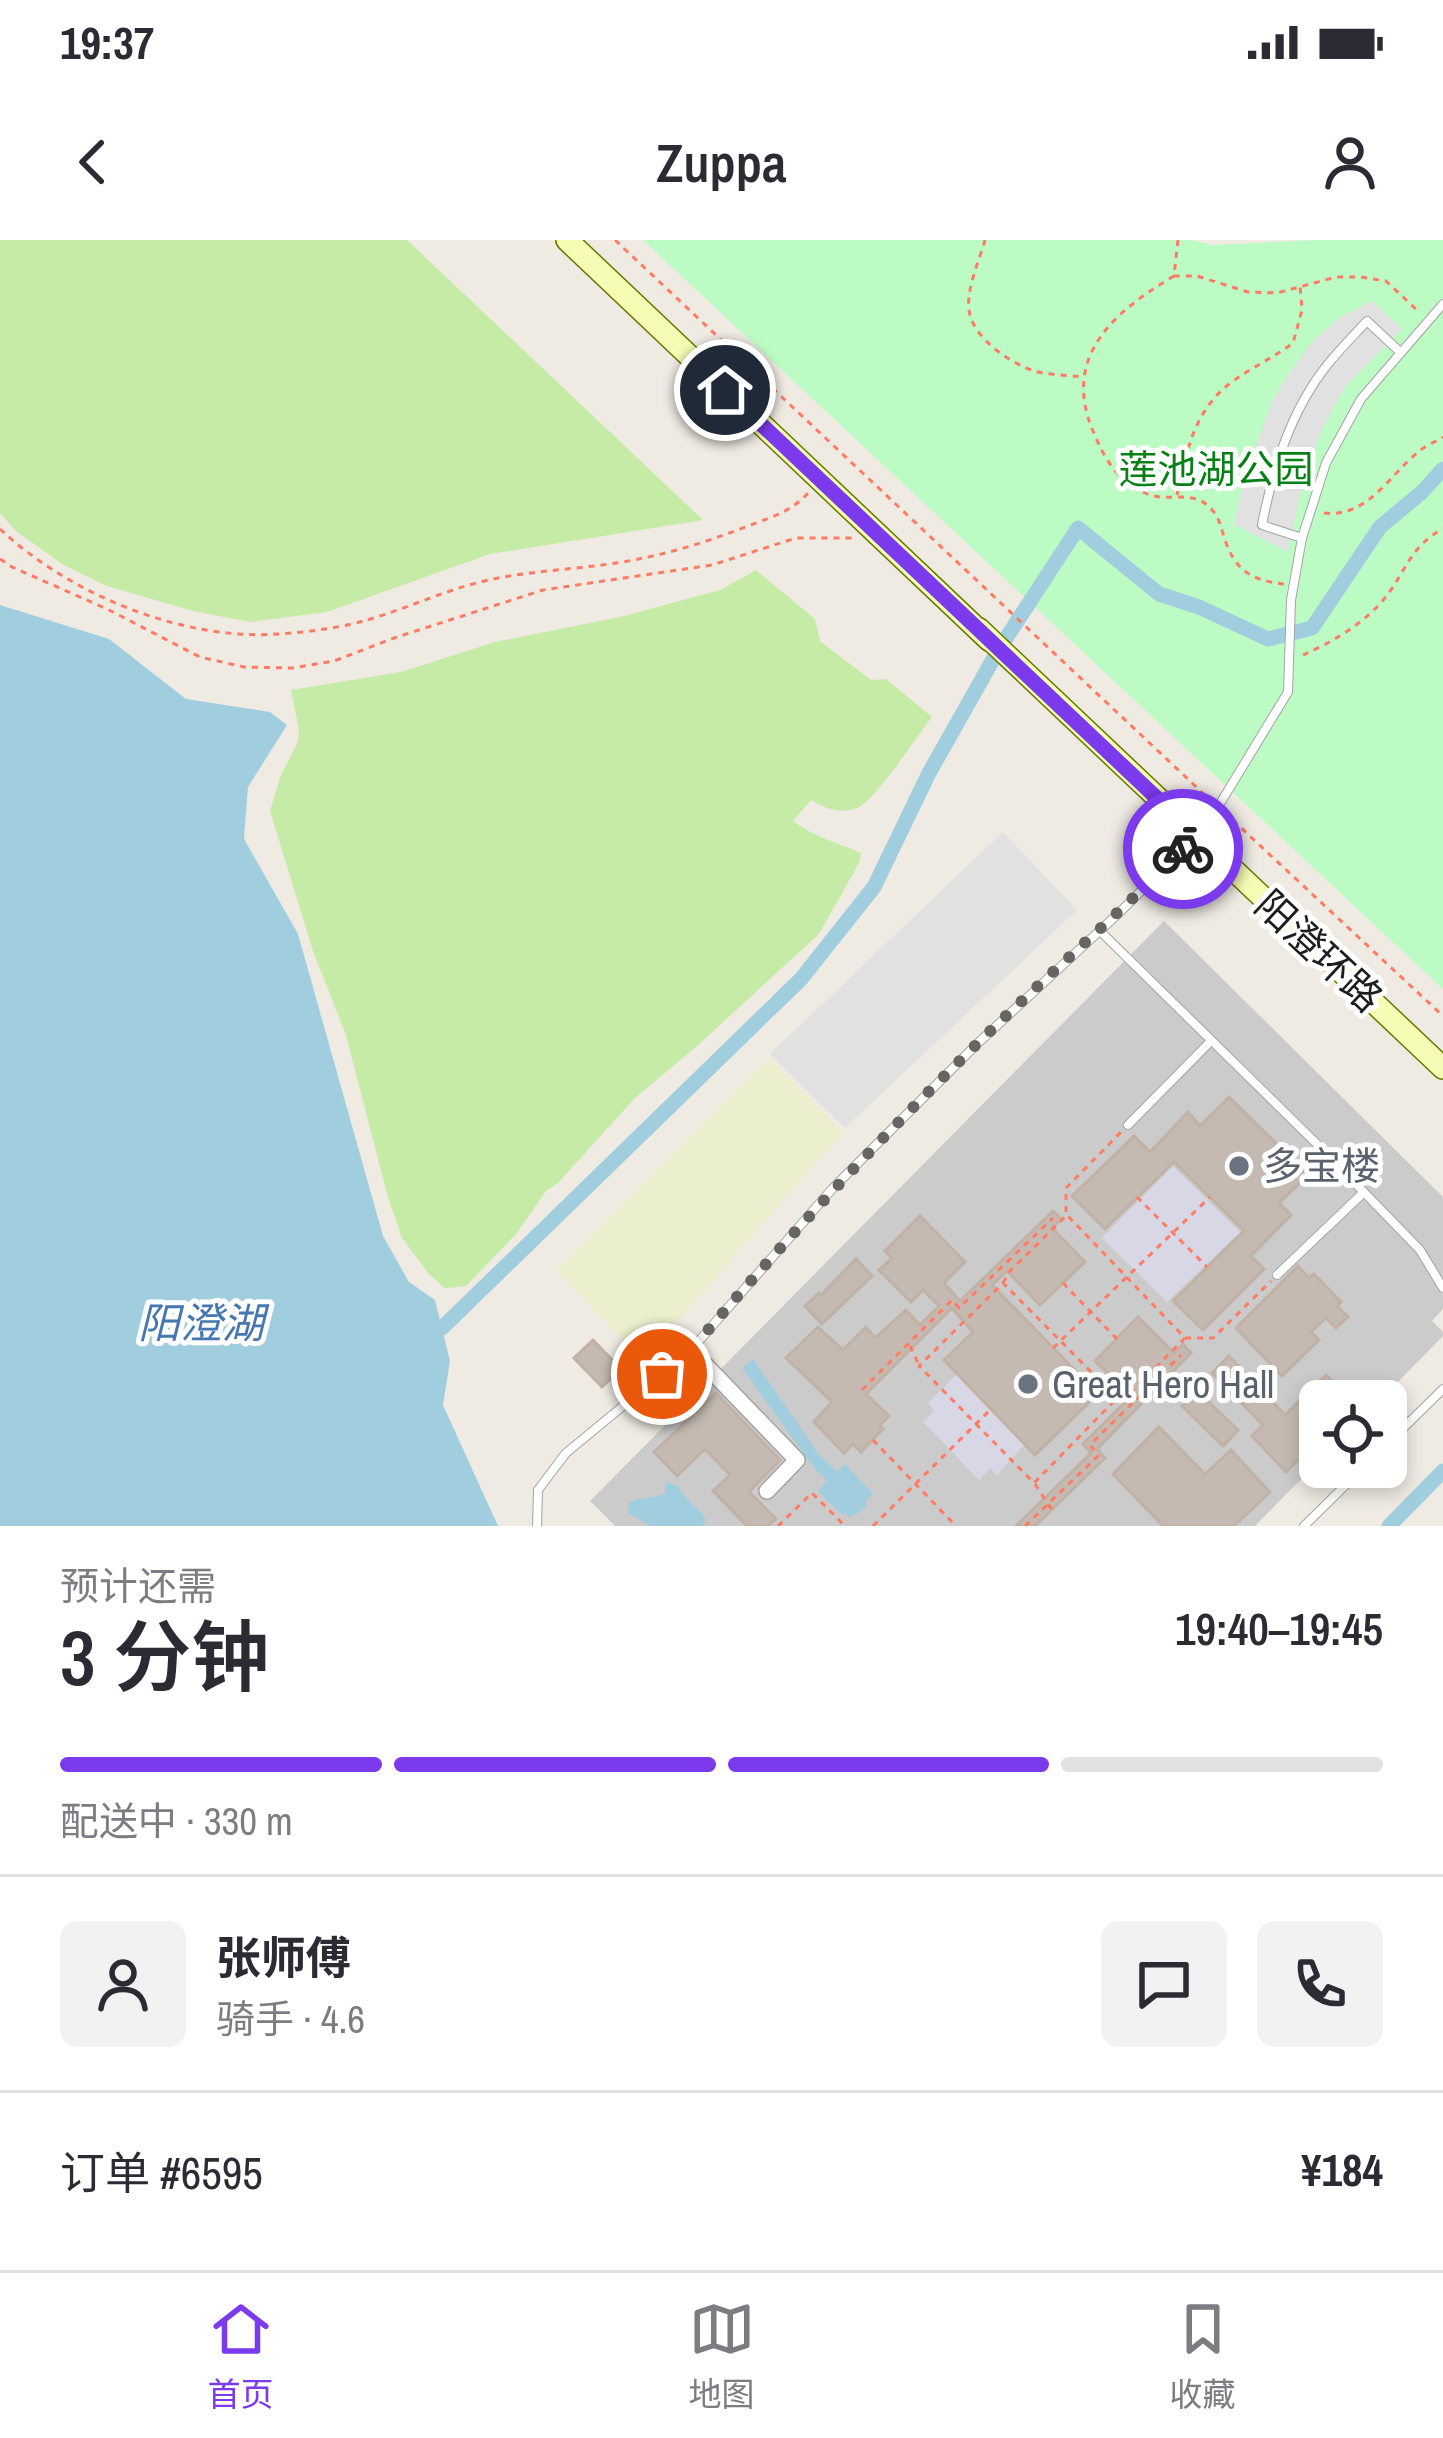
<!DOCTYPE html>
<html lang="zh">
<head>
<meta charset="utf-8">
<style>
	:root { --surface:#fff; --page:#f2f2f3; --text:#2b2b33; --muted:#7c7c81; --line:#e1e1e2; --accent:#7c3aed }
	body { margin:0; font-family:"Archivo Narrow","Noto Sans SC",sans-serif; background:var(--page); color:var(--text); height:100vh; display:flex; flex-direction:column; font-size:45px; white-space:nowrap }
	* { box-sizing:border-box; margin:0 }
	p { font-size:39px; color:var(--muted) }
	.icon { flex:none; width:66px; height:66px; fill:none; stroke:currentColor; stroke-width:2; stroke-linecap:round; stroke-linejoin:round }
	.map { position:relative; height:1286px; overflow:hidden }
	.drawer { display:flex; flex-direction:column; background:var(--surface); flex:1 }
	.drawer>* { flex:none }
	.controls { position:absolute; left:1299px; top:1140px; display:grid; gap:24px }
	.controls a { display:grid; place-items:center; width:108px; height:108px; border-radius:18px; background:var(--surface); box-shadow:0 6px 18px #0003; font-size:60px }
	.pin { position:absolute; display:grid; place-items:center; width:102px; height:102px; color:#fff; margin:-51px; border:6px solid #fff; border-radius:50%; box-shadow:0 3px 12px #0007 }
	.courier { position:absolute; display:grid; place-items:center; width:120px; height:120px; margin:-60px; border:9px solid #7c3aed; border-radius:50%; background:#fff; color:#222; box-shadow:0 3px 15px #0007 }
	.overview em { font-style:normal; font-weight:600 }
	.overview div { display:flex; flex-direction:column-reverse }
	.overview { display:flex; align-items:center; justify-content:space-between; height:204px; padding:0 60px }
	h1 { font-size:78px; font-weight:600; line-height:90px }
	.bar { display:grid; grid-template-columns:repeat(4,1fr); gap:18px 12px; align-content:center; height:144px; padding:0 60px }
	.bar i { height:15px; border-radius:9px; background:var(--line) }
	.bar .on { background:var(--accent) }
	.bar p { grid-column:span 4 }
	.line { display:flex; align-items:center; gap:30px; padding:0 60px; border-top:3px solid var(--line) }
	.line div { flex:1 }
	.round { display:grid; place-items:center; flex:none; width:126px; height:126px; border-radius:18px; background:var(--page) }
	.status { display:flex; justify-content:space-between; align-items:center; height:84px; padding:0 60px; background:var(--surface); direction:ltr }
	.status svg { height:33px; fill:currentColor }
	header { display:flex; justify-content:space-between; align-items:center; height:156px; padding:0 60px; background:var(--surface); font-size:54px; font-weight:600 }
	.tabs { display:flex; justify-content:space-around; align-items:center; height:168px; border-top:3px solid var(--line); background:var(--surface); font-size:33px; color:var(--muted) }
	.tabs a { display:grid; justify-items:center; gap:6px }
	.tabs .on { color:var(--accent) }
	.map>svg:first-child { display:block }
	.religious { fill:#cbcbcb }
	.farmland { fill:#ebefcd }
	.grass { fill:#c5eba6 }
	.park { fill:#bdfbc5 }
	.parking { fill:#e1e1e1 }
	.plaza { fill:#d8d7e5 }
	.water { fill:#a1cedf }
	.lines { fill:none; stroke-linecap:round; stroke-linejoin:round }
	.canal { stroke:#a1cedf; stroke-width:15 }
	.building { fill:#c4bab2; stroke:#c1b2a5; stroke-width:3 }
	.lane-casing { stroke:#a4a4a4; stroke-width:10 }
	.street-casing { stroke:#a4a4a4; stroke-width:18 }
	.secondary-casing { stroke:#667801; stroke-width:24 }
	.path { stroke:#ff7b64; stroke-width:3; stroke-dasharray:6 6; stroke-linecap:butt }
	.lane { stroke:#fff; stroke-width:8 }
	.street { stroke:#fff; stroke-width:15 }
	.secondary { stroke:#f5fcb4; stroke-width:21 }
	.done { stroke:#666562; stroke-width:12; stroke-dasharray:0 21.6 }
	.route { stroke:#7c3aed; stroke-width:15 }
	.worship-dot { fill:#6b7280; stroke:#fff; stroke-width:4.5 }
	.labels { text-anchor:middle; stroke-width:10; stroke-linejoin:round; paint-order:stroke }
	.park-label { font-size:39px; fill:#078016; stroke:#fff }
	.street-label { font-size:39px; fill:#1d1d1d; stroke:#fff }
	.worship-label { font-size:39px; fill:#5b616d; stroke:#fff; text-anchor:start }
	.water-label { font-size:42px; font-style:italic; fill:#4677b0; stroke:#fff }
</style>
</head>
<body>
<div class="status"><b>19:37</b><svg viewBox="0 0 49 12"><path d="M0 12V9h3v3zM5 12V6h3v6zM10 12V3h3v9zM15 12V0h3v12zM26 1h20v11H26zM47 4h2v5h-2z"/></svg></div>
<header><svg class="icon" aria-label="back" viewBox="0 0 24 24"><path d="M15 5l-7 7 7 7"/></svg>Zuppa<svg class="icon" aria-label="person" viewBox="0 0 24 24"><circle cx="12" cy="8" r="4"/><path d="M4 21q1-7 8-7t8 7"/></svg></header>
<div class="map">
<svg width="1443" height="1286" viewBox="0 0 1443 1286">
	<rect width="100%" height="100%" fill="#efebe3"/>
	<!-- religious -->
	<path class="religious" d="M1164 681 1443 957V1069L1432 1081 1443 1092V1096L1379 1161H1320V1220L1255 1286H615L590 1261Z"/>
	<!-- farmland -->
	<path class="farmland" d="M769 818 843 892 643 1120 556 1031Z"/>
	<!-- grass -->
	<g class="grass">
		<path d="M0 0H407L703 280 490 314 327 372 250 382 193 371 107 346 62 324 16 291 0 273Z"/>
		<path d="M756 330 815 379 820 401 871 440 886 439 932 477C917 496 875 561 857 568 841 574 825 569 811 560L793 581C812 596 838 603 861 613L859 623 819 694 697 806 635 858 558 943 546 951 516 994 466 1046 445 1048 429 1034 402 998 387 954 346 795 313 711 270 571 280 537 297 504 299 490 291 450 401 432 495 402 624 376 720 350Z"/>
	</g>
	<!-- park -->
	<path class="park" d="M643 0H1192L1212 5 1317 0H1443V749Z"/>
	<!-- parking -->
	<g class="parking">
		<path d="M1372 61 1402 89 1345 147 1322 189 1302 247 1288 312 1234 284 1243 243 1272 161 1288 135 1311 103 1339 78Z"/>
		<path d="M1003 592 1077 670 845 888 770 814Z"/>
	</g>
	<!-- plaza -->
	<g class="plaza">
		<path d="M1173 926 1240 992 1167 1062 1102 998Z"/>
		<path d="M957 1134 1025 1204 997 1235 990 1228 979 1240 923 1182 934 1171 928 1163Z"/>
	</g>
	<!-- water -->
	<g class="water">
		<path d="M0 365 109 399 186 459 270 472 287 485 248 547 244 599 298 694 383 996 409 1042 435 1060 450 1121 443 1165 498 1286H0Z"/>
		<path d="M753 1119 818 1213 837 1232 845 1224 873 1254 865 1261 867 1265 857 1274 855 1273 850 1277 845 1273 842 1275 818 1251 827 1241 815 1229 742 1128Z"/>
		<path d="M666 1242 679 1247C685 1261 700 1267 706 1280L703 1286H650L628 1273 629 1263 639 1258 644 1259 665 1254Z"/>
	</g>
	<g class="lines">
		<!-- canal -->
		<g class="canal">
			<path d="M442 1088 801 739 874 647 929 533 999 409 1078 288 1159 354 1199 367 1268 399 1312 388 1380 287 1422 252 1443 229"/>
			<path d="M1389 1286 1443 1231"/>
		</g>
	</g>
	<!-- building -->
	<g class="building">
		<path d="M1229 857 1308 935 1279 963 1291 975 1251 1016 1264 1029 1203 1090 1173 1061 1244 991 1174 922 1105 989 1072 956 1134 896 1150 912 1188 872 1200 886Z"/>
		<path d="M1053 971 1061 979 1052 988 1085 1022 1040 1065 1007 1031 992 1045 1098 1154 1035 1215 944 1120 973 1092 952 1068 866 1154 889 1176 880 1185 883 1189 861 1212 853 1204 844 1213 814 1182 832 1162 786 1118 818 1087 843 1110 866 1087 875 1098 906 1070 920 1085 939 1066 923 1050 911 1062 879 1030 892 1018 885 1011 920 976 965 1022 944 1043 960 1061Z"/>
		<path d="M856 1019 872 1036 822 1084 805 1066 819 1053 821 1055Z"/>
		<path d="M1298 1026 1309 1038 1314 1034 1341 1062 1337 1066 1348 1077 1336 1088 1326 1078 1311 1092 1319 1100 1282 1136 1236 1088Z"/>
		<path d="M1138 1077 1174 1113 1183 1104 1191 1113 1097 1209 1105 1218 1035 1286H1016L1091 1213 1083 1204 1131 1156 1095 1121Z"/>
		<path d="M593 1100 621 1129 602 1147 574 1118Z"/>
		<path d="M1229 1116 1285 1175 1326 1135 1352 1161H1320V1190L1308 1202 1312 1206 1286 1232 1252 1196 1263 1185 1212 1133Z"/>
		<path d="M1197 1151 1238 1190 1223 1206 1182 1166Z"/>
		<path d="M716 1153 780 1220 749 1252 776 1279 768 1286H747L713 1251 730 1235 705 1209 677 1236 654 1212Z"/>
		<path d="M1159 1187 1205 1234 1231 1210 1270 1252 1234 1286H1163L1113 1234Z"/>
	</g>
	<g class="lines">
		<defs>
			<g id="lane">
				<path d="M1302 298 1262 285C1273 228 1291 170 1328 124 1340 109 1354 95 1367 81L1400 112"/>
				<path d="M1100 691 1323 910 1420 1010 1443 1048"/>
				<path d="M1128 885 1211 801"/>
				<path d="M1277 1035 1364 952"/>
				<path d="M1386 1205 1443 1149"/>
				<path d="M537 1286 538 1250 566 1213 691 1110 833 948 978 803 1120 672 1197 595 1218 567 1288 452 1291 360 1302 298 1326 223 1361 159 1443 64"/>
				<path d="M1304 1286 1364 1227"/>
			</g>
			<path id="street" d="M691 1110 797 1220 767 1251"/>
			<g id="secondary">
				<path d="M567 0 989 400"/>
				<path d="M979 389 1443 828"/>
			</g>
		</defs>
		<!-- lane casing -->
		<use href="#lane" class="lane-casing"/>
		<!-- street casing -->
		<use href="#street" class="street-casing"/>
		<!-- secondary casing -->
		<use href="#secondary" class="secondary-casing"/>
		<!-- path -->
		<g class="path">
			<path d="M615 0 1208 558"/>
			<path d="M985 0C979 22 964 53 970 75 977 101 1011 123 1034 131 1049 135 1067 135 1082 137"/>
			<path d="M1178 0 1174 36H1197L1248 52 1277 53 1336 37H1361L1386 41 1419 72"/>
			<path d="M1174 36C1115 71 1061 116 1093 191 1101 210 1111 231 1129 244 1135 248 1147 255 1154 256 1172 260 1192 252 1207 265 1219 275 1220 284 1224 297 1235 331 1251 340 1284 344"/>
			<path d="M1177 255C1186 214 1193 173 1228 145 1248 129 1272 119 1293 103L1302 70 1300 46"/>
			<path d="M1324 273C1367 278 1389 236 1418 212 1425 206 1435 202 1443 197"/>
			<path d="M0 289C62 347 154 388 239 394 273 397 334 390 367 380 405 369 441 352 480 342 524 331 570 330 616 323 662 316 704 303 748 286 774 276 791 272 810 251"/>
			<path d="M0 319 12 327 107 369 200 417 244 427 293 428 334 421 394 398 543 350 712 325 796 298H855"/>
			<path d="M1303 415C1333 402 1368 381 1388 354 1407 328 1412 305 1443 289"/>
			<path d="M1224 572 1443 776"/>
			<path d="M1137 957 1207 1027"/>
			<path d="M1066 972V948L1122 891"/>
			<path d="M1003 1043 1010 1031 1067 975 1185 1098 1130 1153 1117 1158 1034 1243 919 1126 1003 1043 1117 1158"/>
			<path d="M1063 1043 1117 1099"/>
			<path d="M1185 1098H1213L1271 1041"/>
			<path d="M910 1106 919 1125"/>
			<path d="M1053 1108 1210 957"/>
			<path d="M862 1150 952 1060 959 1068 1053 978"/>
			<path d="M873 1200 954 1284"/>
			<path d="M1035 1244 1052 1270"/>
			<path d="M778 1286 812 1253 845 1286"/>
			<path d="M873 1286 991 1169"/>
			<path d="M1025 1286 1098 1216 1090 1205 1181 1115"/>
		</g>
		<!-- lane -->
		<use href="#lane" class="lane"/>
		<!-- street -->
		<use href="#street" class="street"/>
		<!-- secondary -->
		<use href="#secondary" class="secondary"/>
	</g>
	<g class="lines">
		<!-- done -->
		<path class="done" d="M662 1134 691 1110C782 1003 877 901 978 803 1045 737 1117 676 1183 609"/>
		<!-- route -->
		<path class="route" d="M725 150 1197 596 1183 609"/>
	</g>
	<!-- markers -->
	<g class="worship-dot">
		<circle cx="1239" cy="926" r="12"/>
		<circle cx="1028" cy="1144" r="12"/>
	</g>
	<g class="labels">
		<!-- park labels -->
		<g class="park-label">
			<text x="1216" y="243">莲池湖公园</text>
		</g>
		<!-- street labels -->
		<g class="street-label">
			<text transform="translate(1319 711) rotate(43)" y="14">阳澄环路</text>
		</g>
		<!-- worship labels -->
		<g class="worship-label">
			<text x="1263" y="940">多宝楼</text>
			<text x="1052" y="1158">Great Hero Hall</text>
		</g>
		<!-- water labels -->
		<g class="water-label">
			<text x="201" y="1098">阳澄湖</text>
		</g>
	</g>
</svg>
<div class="controls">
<a><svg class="icon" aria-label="locate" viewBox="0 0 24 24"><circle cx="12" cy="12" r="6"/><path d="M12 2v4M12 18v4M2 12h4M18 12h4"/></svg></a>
</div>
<div class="pin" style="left:662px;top:1134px;background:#ea580c"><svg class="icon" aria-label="bag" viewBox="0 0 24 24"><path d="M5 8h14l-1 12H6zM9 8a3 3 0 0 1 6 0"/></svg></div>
<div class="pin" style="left:725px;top:150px;background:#1f2937"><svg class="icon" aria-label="home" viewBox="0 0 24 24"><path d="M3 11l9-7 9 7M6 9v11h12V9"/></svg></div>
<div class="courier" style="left:1183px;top:609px"><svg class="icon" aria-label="bike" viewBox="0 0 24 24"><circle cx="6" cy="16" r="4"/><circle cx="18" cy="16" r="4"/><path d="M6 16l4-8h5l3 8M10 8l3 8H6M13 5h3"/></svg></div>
</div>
<section class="drawer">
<div class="overview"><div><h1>3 分钟</h1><p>预计还需</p></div><em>19:40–19:45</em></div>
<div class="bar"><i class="on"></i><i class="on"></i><i class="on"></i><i></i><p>配送中 · 330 m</p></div>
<div class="line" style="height:216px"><a class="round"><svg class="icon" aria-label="person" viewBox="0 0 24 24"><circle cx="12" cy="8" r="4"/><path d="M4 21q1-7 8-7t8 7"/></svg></a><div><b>张师傅</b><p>骑手 · 4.6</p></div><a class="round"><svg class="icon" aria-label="chat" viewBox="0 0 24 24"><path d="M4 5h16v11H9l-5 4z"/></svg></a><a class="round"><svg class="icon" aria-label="phone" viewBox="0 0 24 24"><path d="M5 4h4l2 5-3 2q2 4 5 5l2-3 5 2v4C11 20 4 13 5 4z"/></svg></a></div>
<div class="line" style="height:156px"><div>订单 #6595</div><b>¥184</b></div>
</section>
<nav class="tabs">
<a class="on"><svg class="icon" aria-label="home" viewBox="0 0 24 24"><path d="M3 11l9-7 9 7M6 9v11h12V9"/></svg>首页</a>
<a><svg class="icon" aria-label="map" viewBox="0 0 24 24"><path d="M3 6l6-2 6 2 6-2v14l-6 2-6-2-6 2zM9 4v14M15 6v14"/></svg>地图</a>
<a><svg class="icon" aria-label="saved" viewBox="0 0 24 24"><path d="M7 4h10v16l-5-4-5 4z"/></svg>收藏</a>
</nav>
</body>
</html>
